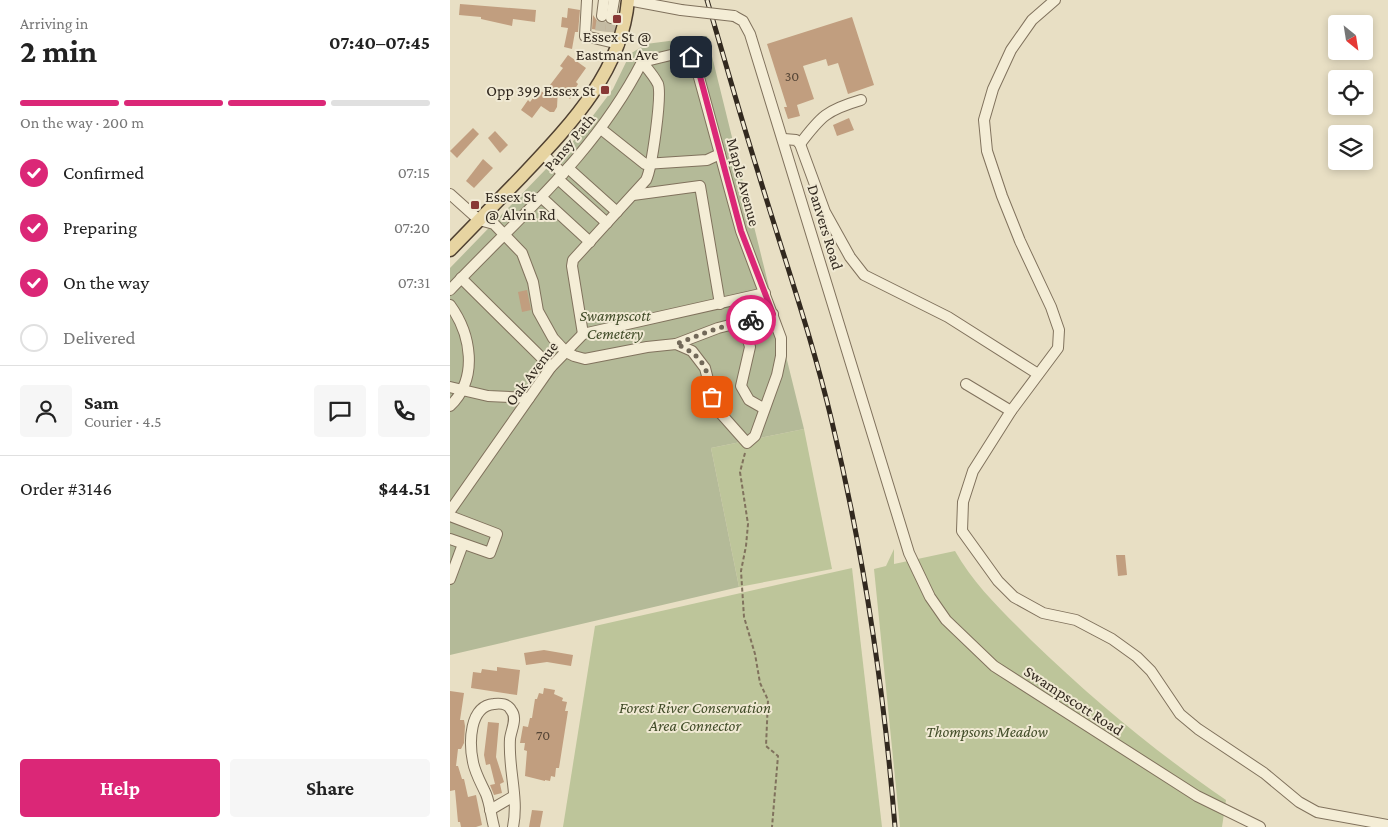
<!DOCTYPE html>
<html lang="en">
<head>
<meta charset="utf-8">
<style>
	:root { --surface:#fff; --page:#f6f6f6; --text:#222; --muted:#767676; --line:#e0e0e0; --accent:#db2777 }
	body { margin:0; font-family:"Crimson Pro",serif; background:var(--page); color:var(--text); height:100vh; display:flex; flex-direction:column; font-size:19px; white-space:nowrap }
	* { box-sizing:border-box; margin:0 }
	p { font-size:16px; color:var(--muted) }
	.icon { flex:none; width:28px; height:28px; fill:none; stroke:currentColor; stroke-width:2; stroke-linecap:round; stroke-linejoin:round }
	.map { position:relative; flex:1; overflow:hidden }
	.details { display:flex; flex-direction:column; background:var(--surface); width:450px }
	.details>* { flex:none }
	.needle { width:32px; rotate:150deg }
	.fabs { position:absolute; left:878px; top:15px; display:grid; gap:10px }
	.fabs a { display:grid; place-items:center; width:45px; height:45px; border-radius:5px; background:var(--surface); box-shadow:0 2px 8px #0003; font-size:25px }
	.pin { position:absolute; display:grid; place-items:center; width:42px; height:42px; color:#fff; margin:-21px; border-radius:10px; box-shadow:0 2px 8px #0006 }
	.courier { position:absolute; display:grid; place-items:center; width:50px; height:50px; margin:-25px; border:4px solid #db2777; border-radius:50%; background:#fff; color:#222; box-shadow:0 1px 6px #0007 }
	.headline em { font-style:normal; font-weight:700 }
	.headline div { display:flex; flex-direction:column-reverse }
	.headline { display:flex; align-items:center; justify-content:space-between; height:85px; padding:0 20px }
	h1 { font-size:32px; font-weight:700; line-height:38px }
	.bar { display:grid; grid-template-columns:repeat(4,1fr); gap:8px 5px; align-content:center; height:60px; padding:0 20px }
	.bar i { height:6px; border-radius:4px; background:var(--line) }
	.bar .on { background:var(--accent) }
	.bar p { grid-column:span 4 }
	.line { display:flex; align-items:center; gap:12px; padding:0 20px; border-top:1px solid var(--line) }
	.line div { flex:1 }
	.round { display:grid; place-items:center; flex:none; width:52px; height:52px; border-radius:5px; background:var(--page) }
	ol { padding:0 20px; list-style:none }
	li { display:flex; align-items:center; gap:15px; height:55px }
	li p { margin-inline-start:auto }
	li .icon { padding:5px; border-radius:50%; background:var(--accent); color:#fff; stroke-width:4 }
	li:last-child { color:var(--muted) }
	li i { width:28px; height:28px; border:2px solid var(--line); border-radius:50% }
	.cta { display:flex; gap:10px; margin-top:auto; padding:10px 20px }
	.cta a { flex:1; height:58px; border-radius:5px; background:var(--accent); color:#fff; font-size:20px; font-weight:700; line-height:58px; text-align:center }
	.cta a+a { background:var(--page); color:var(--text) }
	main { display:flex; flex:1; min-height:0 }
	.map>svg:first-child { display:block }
	.green { fill:#bdc59a }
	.cemetery { fill:#b4ba98 }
	.building { fill:#c19e7f }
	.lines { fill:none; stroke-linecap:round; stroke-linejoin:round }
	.minor-tunnel { stroke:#c4bba3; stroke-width:10; stroke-dasharray:10 5; stroke-linecap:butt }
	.minor-casing { stroke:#80725d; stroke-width:12 }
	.major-casing { stroke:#4f4031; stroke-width:15 }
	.path { stroke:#80725d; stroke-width:2; stroke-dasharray:4 2.5; stroke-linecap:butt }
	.minor { stroke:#f4edd6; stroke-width:10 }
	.major { stroke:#e7d4a1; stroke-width:12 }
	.rail-casing { stroke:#32291f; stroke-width:5 }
	.rail { stroke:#f0e9d3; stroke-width:3; stroke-dasharray:9; stroke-linecap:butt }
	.minor-bridge-casing { stroke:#80725d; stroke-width:12; stroke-linecap:butt }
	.minor-bridge { stroke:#f4edd6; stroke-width:10 }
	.done { stroke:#726959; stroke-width:5; stroke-dasharray:0 9 }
	.route { stroke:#db2777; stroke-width:6 }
	.poi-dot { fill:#883835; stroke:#f0e9d3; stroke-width:2 }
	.labels { text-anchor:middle; stroke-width:4; stroke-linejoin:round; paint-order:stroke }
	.number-label { font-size:14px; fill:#564637 }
	.poi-label { font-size:16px; fill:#32291f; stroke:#f0e9d3 }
	.street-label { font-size:16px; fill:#32291f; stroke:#f0e9d3 }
	.park-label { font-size:16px; font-style:italic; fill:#414c28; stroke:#f0e9d3 }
</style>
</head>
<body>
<main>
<section class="details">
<div class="headline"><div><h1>2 min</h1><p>Arriving in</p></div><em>07:40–07:45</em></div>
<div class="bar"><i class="on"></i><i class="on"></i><i class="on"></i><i></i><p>On the way · 200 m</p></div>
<ol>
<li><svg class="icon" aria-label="check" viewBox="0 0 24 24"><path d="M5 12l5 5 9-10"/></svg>Confirmed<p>07:15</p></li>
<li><svg class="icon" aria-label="check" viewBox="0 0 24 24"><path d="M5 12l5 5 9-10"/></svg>Preparing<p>07:20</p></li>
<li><svg class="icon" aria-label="check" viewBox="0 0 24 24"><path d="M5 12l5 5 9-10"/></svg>On the way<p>07:31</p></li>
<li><i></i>Delivered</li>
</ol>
<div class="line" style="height:90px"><a class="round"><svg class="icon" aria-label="person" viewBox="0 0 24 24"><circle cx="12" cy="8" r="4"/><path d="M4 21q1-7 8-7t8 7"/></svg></a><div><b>Sam</b><p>Courier · 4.5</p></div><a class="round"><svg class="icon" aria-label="chat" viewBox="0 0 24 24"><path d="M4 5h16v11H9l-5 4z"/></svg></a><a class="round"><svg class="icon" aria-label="phone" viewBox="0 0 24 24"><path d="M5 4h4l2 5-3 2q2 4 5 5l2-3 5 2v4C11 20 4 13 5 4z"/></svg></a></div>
<div class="line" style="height:65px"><div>Order #3146</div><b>$44.51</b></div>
<div class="cta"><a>Help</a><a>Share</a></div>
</section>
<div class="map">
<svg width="938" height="827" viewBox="0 0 938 827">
	<rect width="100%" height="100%" fill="#e8dfc4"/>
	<!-- green -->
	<g class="green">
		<path d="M354 429 382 569 289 587 261 448Z"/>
		<path d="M444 549V564L505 551C525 586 553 612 582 641 642 699 707 753 776 800L772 827H450L424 569 436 566Z"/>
		<path d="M402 568 432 827H113L145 626Z"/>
	</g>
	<!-- cemetery -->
	<path class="cemetery" d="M257 36 354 429 261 448 289 587 0 655V268L127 137 163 89 180 54 196 44Z"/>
	<!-- building -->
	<g class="building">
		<path d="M10 4 86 10 85 22 63 19 62 26 31 19V17L9 15Z"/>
		<path d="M118 8 130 10 128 32H125L122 49 114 47 118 28 111 27 112 17 117 18Z"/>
		<path d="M143 15 148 22 163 24 162 32 142 29Z"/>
		<path d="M402 17 424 85 398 94 388 63 378 66 376 59 353 66 364 99 347 105 350 116 338 119 334 107H337L317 44Z"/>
		<path d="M118 55 136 68 126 82 128 84 125 89 126 91 120 99 108 89 107 107 104 112H100L91 106 82 118 71 110 78 100 80 102 89 90 94 93 113 68 110 66Z"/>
		<path d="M399 118 404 130 387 136 383 125Z"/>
		<path d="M23 128 29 134 7 158 0 151Z"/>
		<path d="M45 131 58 145 50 153 38 138Z"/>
		<path d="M33 159 43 168 24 188 16 181Z"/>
		<path d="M77 290 81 310 72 312 68 292Z"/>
		<path d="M666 555H675L677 575 668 576Z"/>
		<path d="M94 650 123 655 121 666 97 662 76 665 74 653Z"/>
		<path d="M47 667 70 670 67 695 21 688 23 672 31 673 32 669 47 671Z"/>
		<path d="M94 688 105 690 104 694 113 698 112 701 117 702 115 711H118L109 768H106L105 777 101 776 100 781 95 780V781L75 776 77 751 74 750 75 743H70L73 726 78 727 80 718H82L85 699H87L89 693 93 694Z"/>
		<path d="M0 691 14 693 10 720H14L15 726 14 743 11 749H8L6 766H8L12 779H14L18 797 26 795 32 825 26 827H11L10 822H8L5 790 0 791Z"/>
		<path d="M38 722 49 723 46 757 54 782 50 784 52 793 44 795 40 785 45 784 40 764 36 765 34 755Z"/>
		<path d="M82 810 93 811 90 827H79Z"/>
	</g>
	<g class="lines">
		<!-- minor-tunnel -->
		<g class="minor-tunnel">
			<path d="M150 31 152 16"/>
			<path d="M160 32 161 18"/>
		</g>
		<defs>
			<g id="minor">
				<path d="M137 0 135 36 169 44"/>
				<path d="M178 0 231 10"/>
				<path d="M605 0 582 20 561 50 543 89 534 120 537 151 552 196 570 241 601 307 609 330 608 348 561 411 523 471 513 502 512 531 548 581 564 597 593 613 626 620 662 639 687 657 701 671 730 714 748 729 814 773 849 802 867 812 938 825"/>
				<path d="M152 16 154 0"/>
				<path d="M284 16 293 21 300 34 459 553 480 597 496 620 544 666 747 796 810 827"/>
				<path d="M161 18 164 0"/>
				<path d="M151 129 195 164 257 160 270 154"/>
				<path d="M334 139 346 140 350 144 375 212 400 257 414 275 498 317 588 374"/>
				<path d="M350 144C371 116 377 110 411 100"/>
				<path d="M93 154 113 174"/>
				<path d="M118 168 167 212"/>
				<path d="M108 179 157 223"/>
				<path d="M0 194 29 220 44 224 72 253 83 282 88 311 103 338 116 352 124 356 135 359 197 347 226 344 242 351 255 368 265 407 297 443 305 436 327 375 331 356V338L291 231 244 59 229 53 192 62"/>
				<path d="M183 195 250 186 270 304"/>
				<path d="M91 197 140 242"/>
				<path d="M11 278 101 367"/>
				<path d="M0 290C70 216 145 154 192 62"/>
				<path d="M0 305C21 334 29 378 0 406"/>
				<path d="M293 322 300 347 291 386 299 400 313 408"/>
				<path d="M133 334 122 266 123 260 196 180C202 168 212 95 208 84 204 76 197 68 192 62"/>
				<path d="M226 344 268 328 323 314"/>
				<path d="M516 384 561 411"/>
				<path d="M0 387 38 396 79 398"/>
				<path d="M0 511 101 367 133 334 315 293"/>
				<path d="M0 516 47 534 40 553 0 539"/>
				<path d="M0 579 13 544"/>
				<path d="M40 810 64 796"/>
				<path d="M44 827C41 816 40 804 36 794 31 783 25 773 23 762 19 743 19 706 44 704 50 703 58 704 61 710 68 718 61 730 60 739 58 769 69 798 63 827"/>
			</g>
			<path id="major" d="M0 250C24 225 48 201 72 176 119 126 172 72 178 0"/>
		</defs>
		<!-- minor casing -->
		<use href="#minor" class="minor-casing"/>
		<!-- major casing -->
		<use href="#major" class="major-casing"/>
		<!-- path -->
		<path class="path" d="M295 453 290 472 298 524 296 546 291 571 294 617 305 654 310 683 318 700 316 746 328 756 322 827"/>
		<!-- minor -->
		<use href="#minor" class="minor"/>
		<!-- major -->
		<use href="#major" class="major"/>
		<defs>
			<path id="rail" d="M257 0C274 57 290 115 308 172 333 255 362 337 382 422 414 555 434 690 445 827"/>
		</defs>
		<!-- rail casing -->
		<use href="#rail" class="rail-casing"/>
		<!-- rail -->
		<use href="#rail" class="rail"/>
		<defs>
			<path id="minor-bridge" d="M231 10 284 16"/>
		</defs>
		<!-- minor-bridge casing -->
		<use href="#minor-bridge" class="minor-bridge-casing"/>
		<!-- minor-bridge -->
		<use href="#minor-bridge" class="minor-bridge"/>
	</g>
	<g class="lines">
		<!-- done -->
		<path class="done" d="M262 397C258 369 254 356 226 344L268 328 301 320"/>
		<!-- route -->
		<path class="route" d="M241 57 247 65 291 231 323 314 301 320"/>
	</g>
	<!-- markers -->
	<g class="poi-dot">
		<rect x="162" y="14" width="10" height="10" rx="2.5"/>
		<rect x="150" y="85" width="10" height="10" rx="2.5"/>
		<rect x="20" y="200" width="10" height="10" rx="2.5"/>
	</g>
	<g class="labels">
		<!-- number labels -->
		<g class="number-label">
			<text x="342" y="81">30</text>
			<text x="93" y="740">70</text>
		</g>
		<!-- poi labels -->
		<g class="poi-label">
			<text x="167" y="42">Essex St @<tspan x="167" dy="18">Eastman Ave</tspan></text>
			<text x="145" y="96" text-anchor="end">Opp 399 Essex St</text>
			<text x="35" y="202" text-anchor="start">Essex St<tspan x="35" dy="18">@ Alvin Rd</tspan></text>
		</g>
		<!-- street labels -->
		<g class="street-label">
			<text transform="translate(119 142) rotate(-50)" y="6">Pansy Path</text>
			<text transform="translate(294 182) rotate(75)" y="6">Maple Avenue</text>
			<text transform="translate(376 227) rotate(73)" y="6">Danvers Road</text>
			<text transform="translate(81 373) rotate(-53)" y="6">Oak Avenue</text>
			<text transform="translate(624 700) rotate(33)" y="6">Swampscott Road</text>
		</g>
		<!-- park labels -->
		<g class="park-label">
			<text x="165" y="321">Swampscott<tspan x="165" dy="18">Cemetery</tspan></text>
			<text x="245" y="713">Forest River Conservation<tspan x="245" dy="18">Area Connector</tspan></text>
			<text x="537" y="737">Thompsons Meadow</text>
		</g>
	</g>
</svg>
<div class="fabs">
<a><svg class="needle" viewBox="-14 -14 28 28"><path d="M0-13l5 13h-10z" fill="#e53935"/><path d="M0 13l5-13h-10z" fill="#767676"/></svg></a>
<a><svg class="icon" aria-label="locate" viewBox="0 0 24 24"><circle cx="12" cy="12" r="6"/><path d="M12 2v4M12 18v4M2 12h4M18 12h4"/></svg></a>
<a><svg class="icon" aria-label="layers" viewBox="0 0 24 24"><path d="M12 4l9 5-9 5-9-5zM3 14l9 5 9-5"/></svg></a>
</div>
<div class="pin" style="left:262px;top:397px;background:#ea580c"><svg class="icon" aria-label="bag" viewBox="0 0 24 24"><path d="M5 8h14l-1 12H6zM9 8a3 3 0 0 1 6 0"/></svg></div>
<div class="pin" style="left:241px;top:57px;background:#1f2937"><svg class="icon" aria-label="home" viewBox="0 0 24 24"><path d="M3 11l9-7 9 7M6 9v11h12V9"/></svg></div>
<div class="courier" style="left:301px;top:320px"><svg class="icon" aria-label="bike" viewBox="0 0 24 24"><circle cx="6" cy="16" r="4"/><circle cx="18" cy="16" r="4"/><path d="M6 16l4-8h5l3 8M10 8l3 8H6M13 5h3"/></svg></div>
</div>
</main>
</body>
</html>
